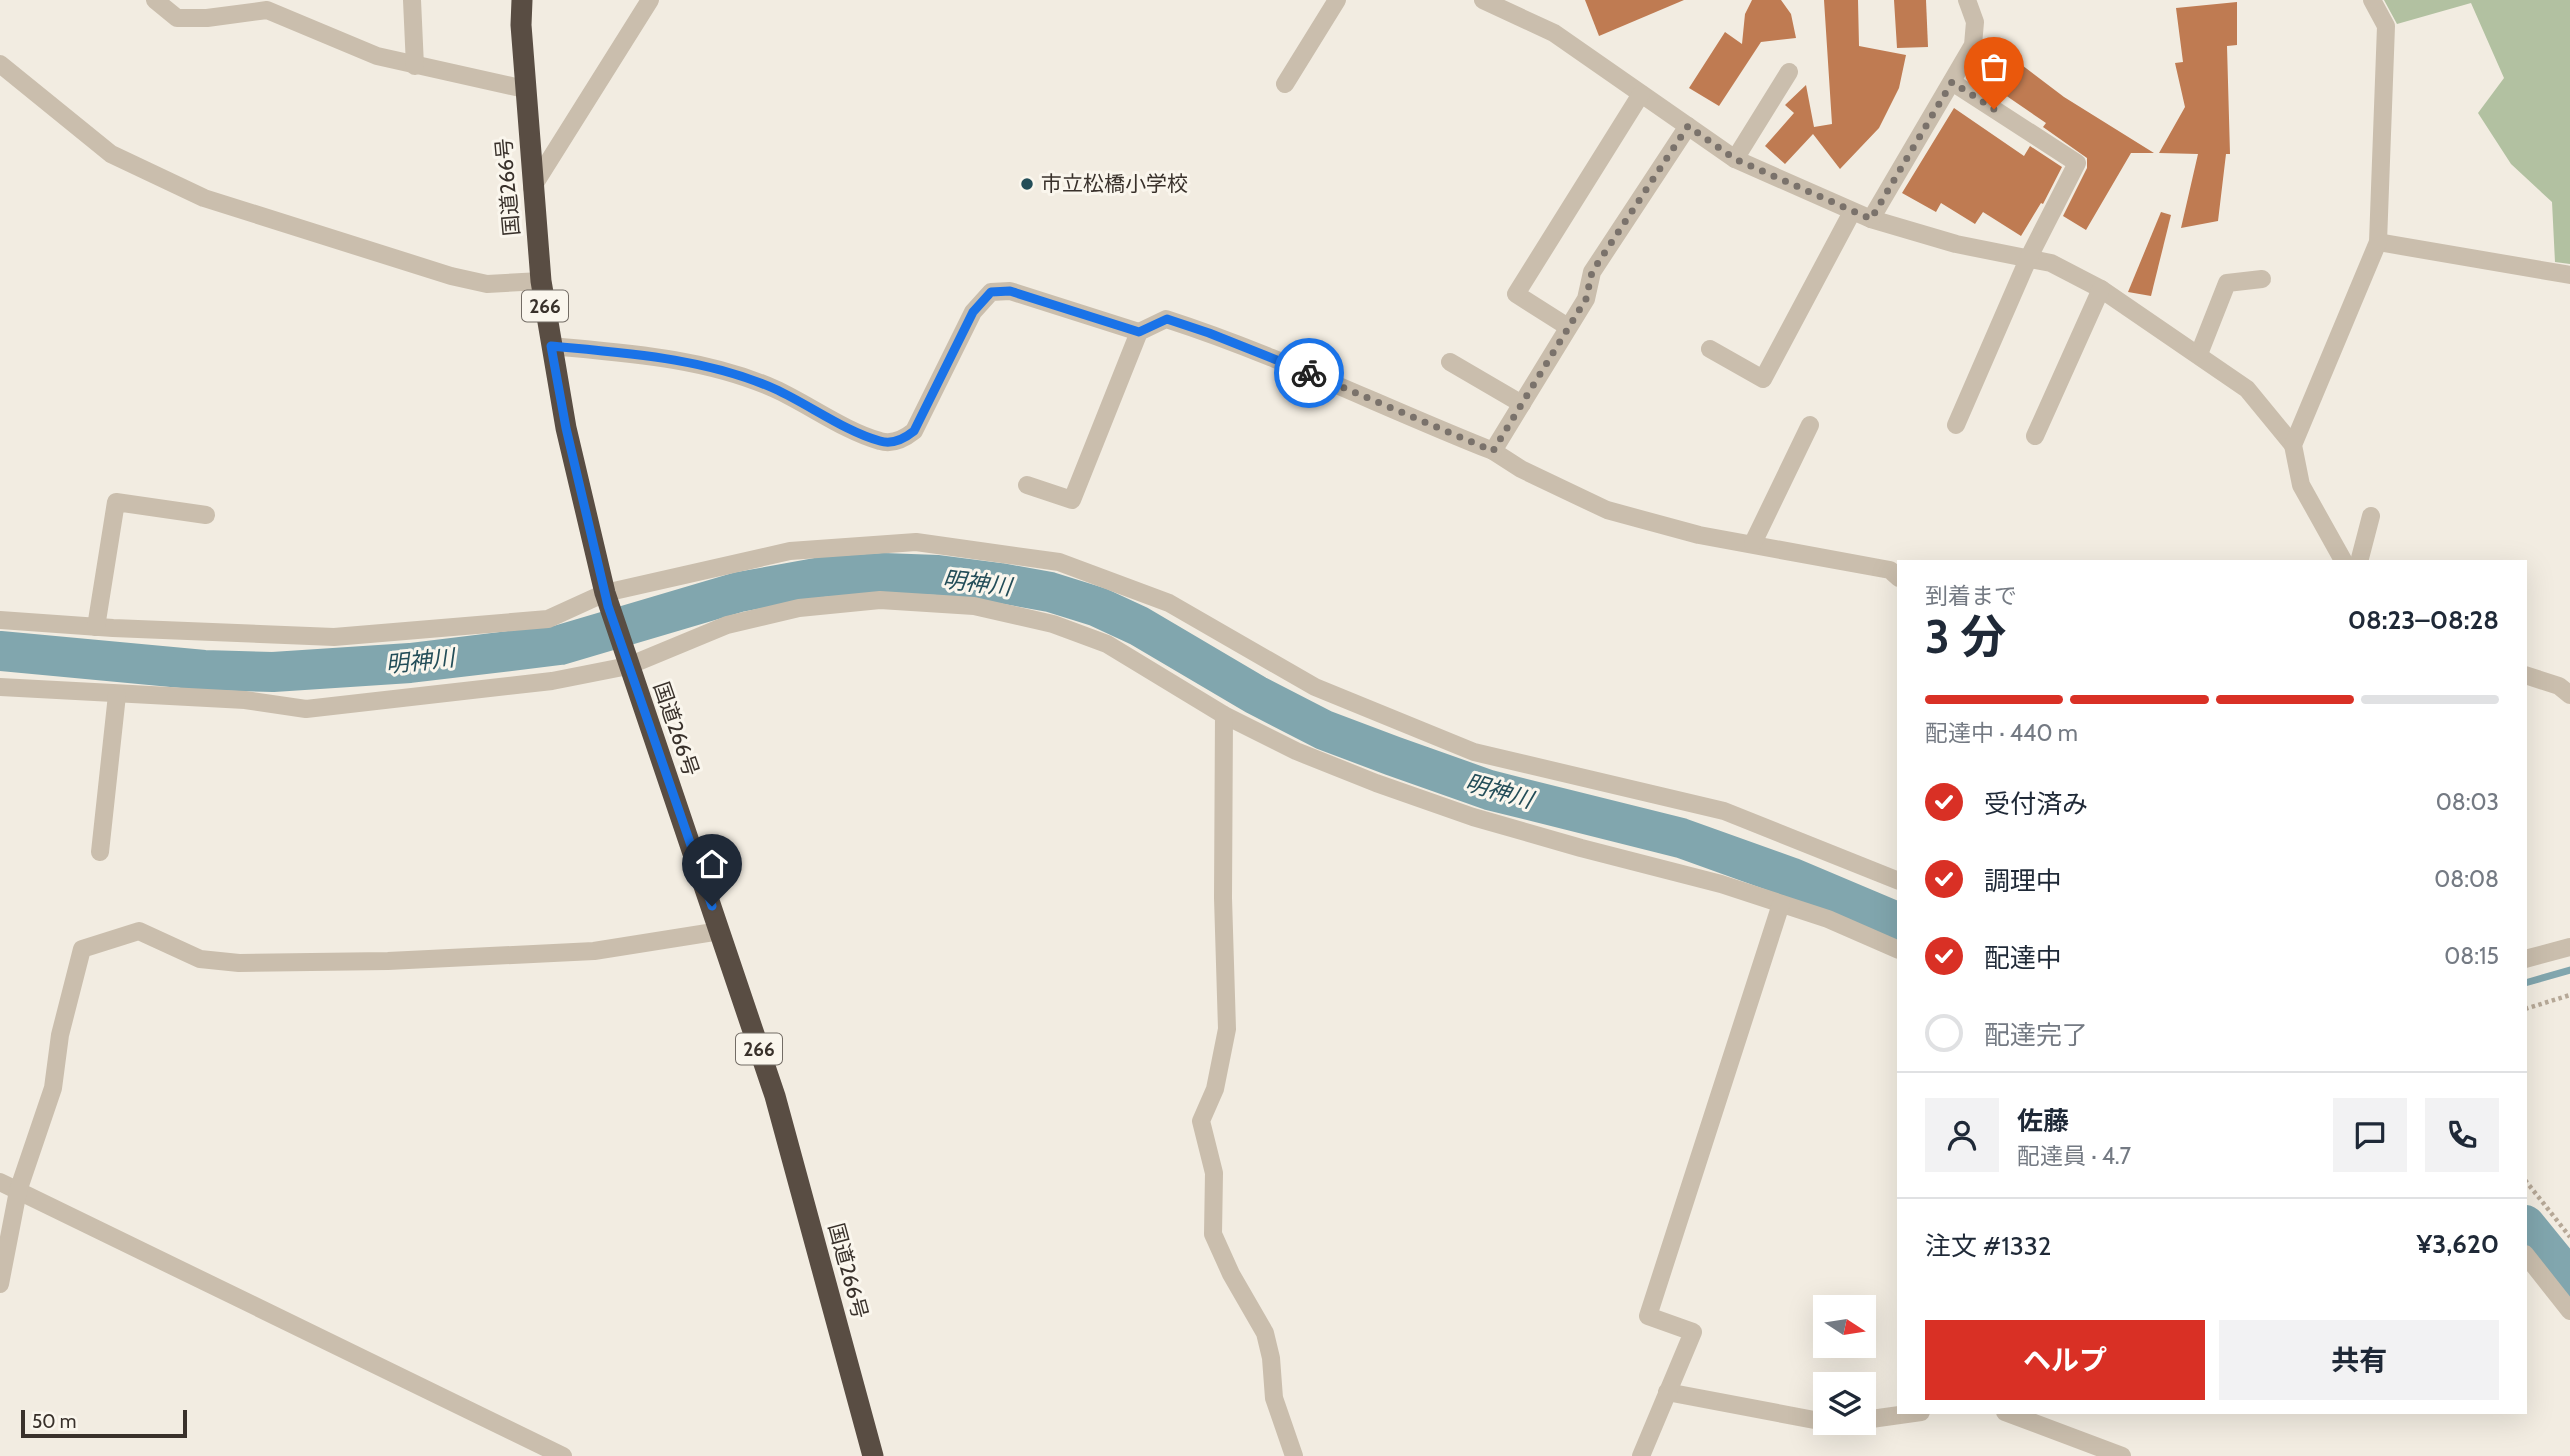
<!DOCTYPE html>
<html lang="ja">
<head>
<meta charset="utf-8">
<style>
	:root { --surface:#fff; --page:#f2f2f3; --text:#1f2937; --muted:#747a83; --line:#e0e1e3; --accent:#d93025 }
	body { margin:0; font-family:Cabin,"Noto Sans JP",sans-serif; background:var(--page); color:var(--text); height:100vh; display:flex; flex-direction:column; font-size:26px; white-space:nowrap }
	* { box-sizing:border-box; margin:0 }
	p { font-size:23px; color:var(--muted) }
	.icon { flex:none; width:38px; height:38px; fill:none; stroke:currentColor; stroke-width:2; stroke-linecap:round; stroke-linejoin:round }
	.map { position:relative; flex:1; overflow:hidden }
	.drawer { position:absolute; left:1897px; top:560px; width:630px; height:854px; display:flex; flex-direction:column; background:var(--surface); border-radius:0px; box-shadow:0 7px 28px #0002 }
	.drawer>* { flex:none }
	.needle { width:46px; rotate:102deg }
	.tools { position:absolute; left:1813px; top:1295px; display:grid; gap:14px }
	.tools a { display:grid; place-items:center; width:63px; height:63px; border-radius:0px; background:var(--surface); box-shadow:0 7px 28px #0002; font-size:35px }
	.scale { position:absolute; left:21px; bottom:18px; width:166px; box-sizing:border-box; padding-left:7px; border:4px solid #39312b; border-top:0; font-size:19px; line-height:24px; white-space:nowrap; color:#39312b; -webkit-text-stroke:5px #faf6ed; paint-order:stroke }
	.pin { position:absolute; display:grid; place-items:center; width:60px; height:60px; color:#fff; margin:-72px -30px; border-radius:50% 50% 50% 0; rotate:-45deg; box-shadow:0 0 7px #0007 }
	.pin .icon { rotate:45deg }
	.courier { position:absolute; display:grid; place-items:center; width:70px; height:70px; margin:-35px; border:5px solid #1a73e8; border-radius:50%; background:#fff; color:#222; box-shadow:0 2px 9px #0007 }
	.head em { font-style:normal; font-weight:700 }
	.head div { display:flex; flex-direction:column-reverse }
	.head { display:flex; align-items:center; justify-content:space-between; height:119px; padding:0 28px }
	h1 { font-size:46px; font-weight:700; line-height:52px }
	.bar { display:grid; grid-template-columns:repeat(4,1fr); gap:10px 7px; align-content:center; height:84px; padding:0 28px }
	.bar i { height:9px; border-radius:5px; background:var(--line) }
	.bar .on { background:var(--accent) }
	.bar p { grid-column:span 4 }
	.line { display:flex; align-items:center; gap:18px; padding:0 28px; border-top:2px solid var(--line) }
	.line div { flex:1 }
	.round { display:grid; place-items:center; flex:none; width:74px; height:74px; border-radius:0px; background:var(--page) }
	ol { padding:0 28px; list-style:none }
	li { display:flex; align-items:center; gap:21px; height:77px }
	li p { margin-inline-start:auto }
	li .icon { padding:7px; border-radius:50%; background:var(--accent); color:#fff; stroke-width:4 }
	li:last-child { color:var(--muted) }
	li i { width:38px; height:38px; border:4px solid var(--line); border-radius:50% }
	.cta { display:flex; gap:14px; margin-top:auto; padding:14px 28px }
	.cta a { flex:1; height:80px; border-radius:0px; background:var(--accent); color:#fff; font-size:28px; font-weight:700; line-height:80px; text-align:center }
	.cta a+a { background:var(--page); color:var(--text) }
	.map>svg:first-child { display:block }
	.green { fill:#b2c1a1 }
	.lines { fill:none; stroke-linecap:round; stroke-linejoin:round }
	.stream { stroke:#81a6ae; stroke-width:7 }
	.river { stroke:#81a6ae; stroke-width:40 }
	.building { fill:#bf7b52 }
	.path { stroke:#b6a897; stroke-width:4.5; stroke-dasharray:3.5 3.5; stroke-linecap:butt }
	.minor { stroke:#cabead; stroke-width:18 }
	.highway { stroke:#594d43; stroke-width:21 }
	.done { stroke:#7a726b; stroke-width:7; stroke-dasharray:0 12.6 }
	.route { stroke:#1a73e8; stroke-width:9 }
	.poi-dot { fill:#234d58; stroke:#faf6ed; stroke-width:2.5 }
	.labels { text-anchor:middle; stroke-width:6; stroke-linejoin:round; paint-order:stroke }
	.shield { fill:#faf6ed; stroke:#736c65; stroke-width:2 }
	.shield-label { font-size:19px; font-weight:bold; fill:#39312b }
	.poi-label { font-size:21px; fill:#39312b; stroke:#faf6ed; text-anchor:start }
	.street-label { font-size:21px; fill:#39312b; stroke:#faf6ed }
	.water-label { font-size:23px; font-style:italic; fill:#234d58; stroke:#faf6ed }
</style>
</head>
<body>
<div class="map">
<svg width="2570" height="1456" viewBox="0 0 2570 1456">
	<rect width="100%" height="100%" fill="#f2ece1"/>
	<!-- green -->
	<path class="green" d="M2384 0H2570V264L2555 262 2552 202 2511 164 2478 113 2504 78 2471 3 2397 24Z"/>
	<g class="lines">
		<!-- stream -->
		<path class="stream" d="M2525 983 2570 970"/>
		<!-- river -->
		<g class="river">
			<path d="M0 651 204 670 273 672 410 663 560 645 739 592 822 577 883 573 938 575 1000 583 1050 592 1098 607 1139 626 1256 695 1324 730 1393 756 1489 790 1681 838 1790 877 1899 923"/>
			<path d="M2525 1225 2570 1280"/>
		</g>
	</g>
	<!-- building -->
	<g class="building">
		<path d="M1585 0H1684L1599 36Z"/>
		<path d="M1752 0H1781L1791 14 1796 38 1761 42 1719 106 1689 88 1725 32 1742 44 1745 14Z"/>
		<path d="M1824 0H1858L1859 46 1906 55 1899 88 1879 128 1840 169 1813 134 1785 164 1765 146 1794 113 1785 105 1806 85 1814 127 1832 124Z"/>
		<path d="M1894 0H1926L1928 47 1897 48Z"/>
		<path d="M2237 2V45L2227 46 2230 154H2226L2218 221 2181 228 2198 154 2159 153 2185 107 2175 63 2183 62 2176 8Z"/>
		<path d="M1993 43 2064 97 2154 153H2131L2086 230 2063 216 2087 168V158L2043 127 2046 123 1973 73Z"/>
		<path d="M1954 108 2024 156 2030 146 2062 167 2043 204 2041 203 2021 236 1983 212 1975 224 1941 203 1936 212 1902 193Z"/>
		<path d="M2161 212 2171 215 2151 296 2128 292Z"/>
	</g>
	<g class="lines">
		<!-- path -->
		<g class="path">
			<path d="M2525 1009 2570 995"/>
			<path d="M2525 1180 2570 1237"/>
		</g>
		<!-- minor -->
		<g class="minor">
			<path d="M155 0 177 18H207L267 10 377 56 525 89"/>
			<path d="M412 0 415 66"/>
			<path d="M1483 0 1554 33 1735 159 1871 219 1956 244 2051 263 2101 289 2247 389 2293 445"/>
			<path d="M0 64 111 154 204 198 451 276 487 284 541 281"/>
			<path d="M1952 82 2077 163 2029 257 1956 425"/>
			<path d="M1285 84 1337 0"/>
			<path d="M1688 126 1592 272 1586 299 1493 451 1521 469 1607 510 1699 535 1890 570 1899 578"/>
			<path d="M1735 159 1789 72"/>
			<path d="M532 188 650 0"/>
			<path d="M1871 219 1973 45 1975 22 1967 0"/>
			<path d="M2378 242 2570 275"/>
			<path d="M1568 327 1516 294 1641 94"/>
			<path d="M551 346C626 353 706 358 775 389 808 404 846 432 880 441 893 445 904 439 914 431L973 312 991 292 1010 291 1139 332"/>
			<path d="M1710 349 1763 379 1852 212"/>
			<path d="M2199 354 2227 283 2262 279"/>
			<path d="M1450 362 1522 404"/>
			<path d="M2035 436 2101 289"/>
			<path d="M1027 485 1072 500 1139 332 1166 319C1278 355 1384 408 1493 451"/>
			<path d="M1753 543 1810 425"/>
			<path d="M2344 562 2301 485 2293 445 2378 242 2386 26 2372 0"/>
			<path d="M2359 562 2371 516"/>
			<path d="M0 620 113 628 334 637 548 619 605 593 790 551 916 542 1059 562 1169 603 1315 687 1474 752 1724 811 1899 881"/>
			<path d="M96 627 116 502 206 515"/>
			<path d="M2525 675 2559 686 2570 695"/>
			<path d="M0 687 245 700 306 709 552 681 628 666 727 625 799 608 880 600 974 606 1053 624 1107 644 1224 715 1296 751 1376 783 1473 817 1581 848 1721 884 1828 919 1899 950"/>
			<path d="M1224 715 1223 898 1227 1029 1215 1089 1201 1121 1214 1173 1213 1234 1231 1274 1265 1333 1271 1358 1274 1398 1294 1456"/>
			<path d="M100 852 117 695"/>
			<path d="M2525 959 2570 947"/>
			<path d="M0 1182 563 1456"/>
			<path d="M2525 1254 2570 1311"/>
			<path d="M0 1284 18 1191 53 1088 60 1035 82 949 139 931 200 959 239 963 388 961 594 951 720 931"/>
			<path d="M1667 1392 1825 1422"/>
			<path d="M2005 1412 2122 1456"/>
			<path d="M1864 1420 1921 1412"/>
			<path d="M1641 1456 1693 1332 1648 1316 1781 904"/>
		</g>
		<!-- highway -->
		<path class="highway" d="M522 0 521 25 541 281 566 428 605 593 775 1096 873 1456"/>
	</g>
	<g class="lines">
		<!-- done -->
		<path class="done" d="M1309 373 1493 451 1586 299 1592 272 1688 126 1735 159 1871 219 1952 82 1994 109"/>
		<!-- route -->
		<path class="route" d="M712 906 608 606 566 428 551 346C626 353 706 358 775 389 808 404 846 432 880 441 893 445 904 439 914 431L973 312 991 292 1010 291 1139 332 1167 319 1209 333 1309 373"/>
	</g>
	<!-- markers -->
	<circle class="poi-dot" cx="1027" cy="184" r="7"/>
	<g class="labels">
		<!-- shield labels -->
		<g class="shield">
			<rect x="522" y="290.5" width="46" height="31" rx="5"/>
			<rect x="736" y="1033.5" width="46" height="31" rx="5"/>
		</g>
		<g class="shield-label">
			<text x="545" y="313">266</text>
			<text x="759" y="1056">266</text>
		</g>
		<!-- poi labels -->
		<g class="poi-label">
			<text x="1041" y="191">市立松橋小学校</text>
		</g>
		<!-- street labels -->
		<g class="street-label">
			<text transform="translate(508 187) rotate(-95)" y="7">国道266号</text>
			<text transform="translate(676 729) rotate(71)" y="7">国道266号</text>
			<text transform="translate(848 1271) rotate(75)" y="7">国道266号</text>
		</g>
		<!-- water labels -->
		<g class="water-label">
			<text transform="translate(977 583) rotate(7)" y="8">明神川</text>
			<text transform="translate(420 661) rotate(-6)" y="8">明神川</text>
			<text transform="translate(1499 791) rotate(16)" y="8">明神川</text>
		</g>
	</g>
</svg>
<div class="tools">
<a><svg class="needle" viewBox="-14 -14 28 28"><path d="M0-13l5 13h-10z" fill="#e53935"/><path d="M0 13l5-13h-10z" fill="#747a83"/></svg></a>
<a><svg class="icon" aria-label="layers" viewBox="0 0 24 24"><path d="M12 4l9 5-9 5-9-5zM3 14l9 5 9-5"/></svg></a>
</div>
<div class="scale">50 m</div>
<div class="pin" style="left:1994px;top:109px;background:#ea580c"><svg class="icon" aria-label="bag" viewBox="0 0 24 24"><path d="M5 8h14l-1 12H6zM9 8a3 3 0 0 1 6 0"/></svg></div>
<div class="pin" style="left:712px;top:906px;background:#1f2937"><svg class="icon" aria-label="home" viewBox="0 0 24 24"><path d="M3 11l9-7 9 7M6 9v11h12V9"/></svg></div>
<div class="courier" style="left:1309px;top:373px"><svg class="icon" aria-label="bike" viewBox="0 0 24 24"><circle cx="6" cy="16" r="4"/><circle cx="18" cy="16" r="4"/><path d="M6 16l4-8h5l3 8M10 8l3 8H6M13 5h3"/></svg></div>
<section class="drawer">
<div class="head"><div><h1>3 分</h1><p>到着まで</p></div><em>08:23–08:28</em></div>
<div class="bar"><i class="on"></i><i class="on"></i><i class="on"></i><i></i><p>配達中 · 440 m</p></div>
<ol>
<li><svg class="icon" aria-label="check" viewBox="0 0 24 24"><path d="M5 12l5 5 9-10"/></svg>受付済み<p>08:03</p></li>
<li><svg class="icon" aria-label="check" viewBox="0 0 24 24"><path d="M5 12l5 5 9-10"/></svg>調理中<p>08:08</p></li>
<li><svg class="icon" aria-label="check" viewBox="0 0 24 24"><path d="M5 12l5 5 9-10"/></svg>配達中<p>08:15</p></li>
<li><i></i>配達完了</li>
</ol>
<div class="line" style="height:126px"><a class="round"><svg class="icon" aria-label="person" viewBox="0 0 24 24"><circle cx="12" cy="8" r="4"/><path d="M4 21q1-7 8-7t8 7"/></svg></a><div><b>佐藤</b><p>配達員 · 4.7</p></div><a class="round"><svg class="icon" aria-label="chat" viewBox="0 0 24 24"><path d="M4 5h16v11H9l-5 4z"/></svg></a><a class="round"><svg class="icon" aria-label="phone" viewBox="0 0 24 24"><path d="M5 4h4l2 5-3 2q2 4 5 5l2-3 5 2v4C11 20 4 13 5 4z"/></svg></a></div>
<div class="line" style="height:91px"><div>注文 #1332</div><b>¥3,620</b></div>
<div class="cta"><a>ヘルプ</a><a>共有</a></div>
</section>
</div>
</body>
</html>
